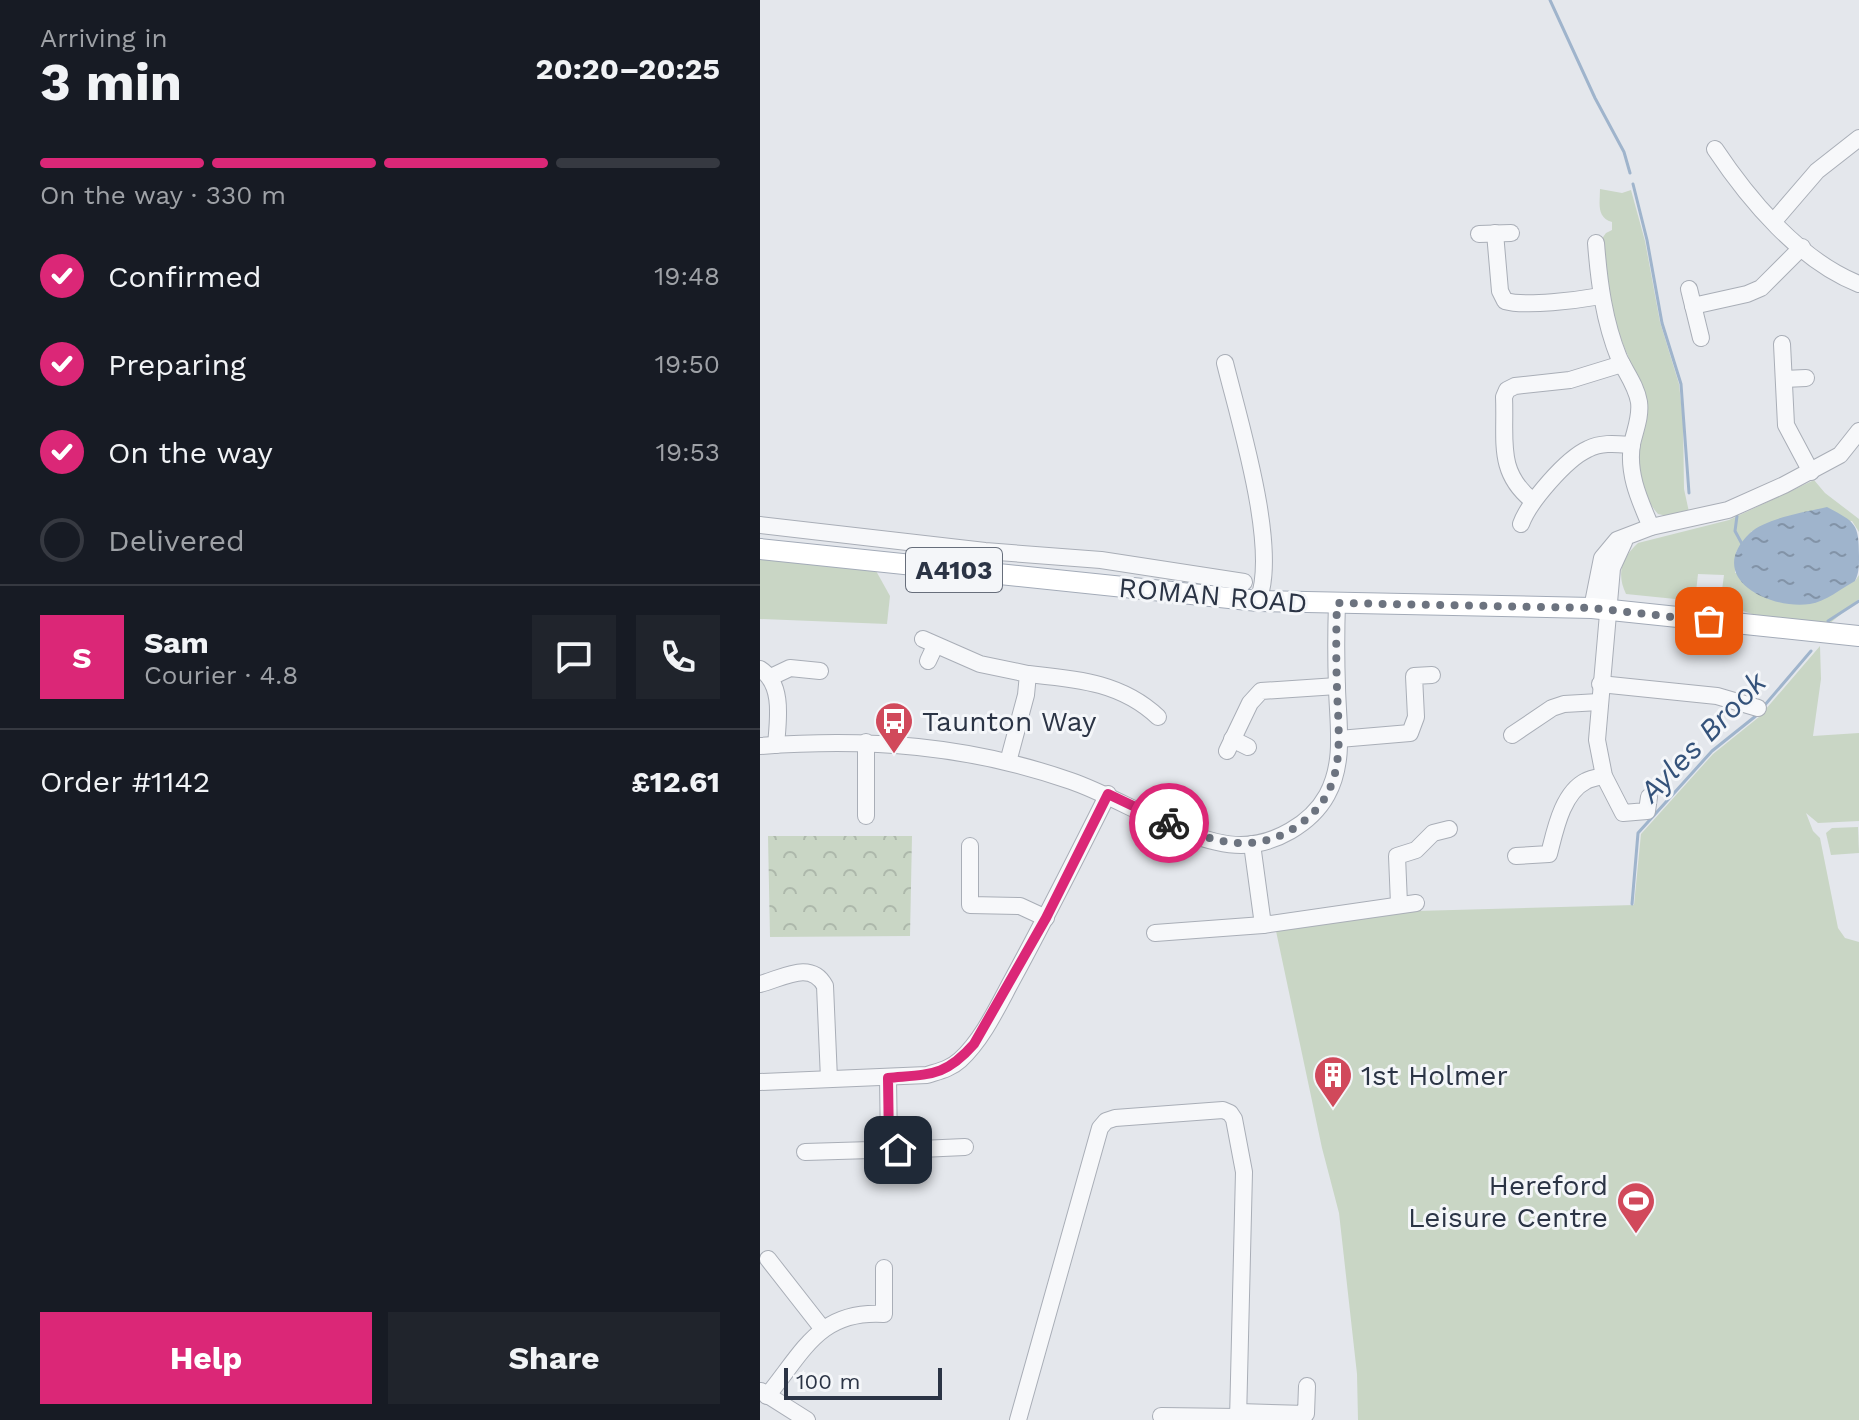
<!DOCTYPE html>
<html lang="en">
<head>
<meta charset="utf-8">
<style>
	:root { --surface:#171b24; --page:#20242c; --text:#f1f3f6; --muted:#9ea1a6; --line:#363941; --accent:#db2777 }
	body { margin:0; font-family:"Work Sans",sans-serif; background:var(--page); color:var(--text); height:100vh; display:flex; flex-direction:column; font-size:30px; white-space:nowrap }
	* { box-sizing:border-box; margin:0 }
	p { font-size:26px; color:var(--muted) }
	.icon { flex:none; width:44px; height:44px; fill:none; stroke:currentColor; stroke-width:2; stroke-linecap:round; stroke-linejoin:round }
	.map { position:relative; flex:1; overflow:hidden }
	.side { display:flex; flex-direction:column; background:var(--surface); width:760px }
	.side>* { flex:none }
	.scale { position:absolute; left:24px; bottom:20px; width:158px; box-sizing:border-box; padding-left:8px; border:4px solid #2b3445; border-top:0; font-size:22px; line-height:28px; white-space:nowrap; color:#2b3445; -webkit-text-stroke:6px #f4f6f9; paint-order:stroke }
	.pin { position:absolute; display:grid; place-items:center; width:68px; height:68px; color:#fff; margin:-34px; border-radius:16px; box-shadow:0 4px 12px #0006 }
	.courier { position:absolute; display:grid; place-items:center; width:80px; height:80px; margin:-40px; border:6px solid #db2777; border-radius:50%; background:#fff; color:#222; box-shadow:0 2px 10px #0007 }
	.headline em { font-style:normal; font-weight:700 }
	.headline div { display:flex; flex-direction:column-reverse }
	.headline { display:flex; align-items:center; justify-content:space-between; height:136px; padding:0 40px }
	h1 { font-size:52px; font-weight:700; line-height:60px }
	.bar { display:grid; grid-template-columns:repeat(4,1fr); gap:12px 8px; align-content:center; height:96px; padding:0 40px }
	.bar i { height:10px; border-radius:6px; background:var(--line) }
	.bar .current { background:var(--accent) }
	.bar p { grid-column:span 4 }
	.line { display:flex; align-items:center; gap:20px; padding:0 40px; border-top:2px solid var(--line) }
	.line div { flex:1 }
	.round { display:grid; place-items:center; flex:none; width:84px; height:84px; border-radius:0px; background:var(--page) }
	ol { padding:0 40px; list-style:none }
	li { display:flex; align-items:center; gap:24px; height:88px }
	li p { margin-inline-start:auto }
	li .icon { padding:8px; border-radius:50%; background:var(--accent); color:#fff; stroke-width:4 }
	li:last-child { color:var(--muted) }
	li i { width:44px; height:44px; border:4px solid var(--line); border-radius:50% }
	.primary-button { display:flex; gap:16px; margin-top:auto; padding:16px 40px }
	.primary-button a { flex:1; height:92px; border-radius:0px; background:var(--accent); color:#fff; font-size:32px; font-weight:700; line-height:92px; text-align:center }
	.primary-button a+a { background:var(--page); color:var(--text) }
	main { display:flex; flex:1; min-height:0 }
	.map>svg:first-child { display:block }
	.grass { fill:#c9d6c5 }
	.park { fill:url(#park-crowns) }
	.water { fill:url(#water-ripples) }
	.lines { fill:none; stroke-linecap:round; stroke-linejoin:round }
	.stream { stroke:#9fb4cc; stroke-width:3 }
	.minor-casing { stroke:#a9aeb7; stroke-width:18 }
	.major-casing { stroke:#a3abb8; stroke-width:22 }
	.minor { stroke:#f7f8fa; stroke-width:16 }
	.major { stroke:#fff; stroke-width:20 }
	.done { stroke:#6c737f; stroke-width:8; stroke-dasharray:0 14.4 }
	.route { stroke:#db2777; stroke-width:10 }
	.labels { text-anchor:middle; stroke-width:6; stroke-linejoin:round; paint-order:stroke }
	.shield { fill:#f4f6f9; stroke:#676e7b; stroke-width:2 }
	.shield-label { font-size:26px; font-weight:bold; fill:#2b3445 }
	.street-label { font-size:28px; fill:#2b3445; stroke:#f4f6f9 }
	.poi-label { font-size:28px; fill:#2b3445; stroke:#f4f6f9; text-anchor:start }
	.water-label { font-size:30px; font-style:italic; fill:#34527a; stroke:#f4f6f9 }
</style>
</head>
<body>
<main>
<section class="side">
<div class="headline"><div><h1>3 min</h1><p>Arriving in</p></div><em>20:20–20:25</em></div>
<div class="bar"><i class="current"></i><i class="current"></i><i class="current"></i><i></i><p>On the way · 330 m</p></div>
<ol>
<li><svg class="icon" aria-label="check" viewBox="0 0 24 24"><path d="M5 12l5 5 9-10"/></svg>Confirmed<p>19:48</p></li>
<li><svg class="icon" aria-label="check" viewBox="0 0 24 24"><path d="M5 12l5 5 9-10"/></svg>Preparing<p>19:50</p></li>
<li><svg class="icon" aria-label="check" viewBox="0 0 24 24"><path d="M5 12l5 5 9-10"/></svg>On the way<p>19:53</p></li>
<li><i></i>Delivered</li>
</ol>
<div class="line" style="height:144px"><b class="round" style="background:var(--accent);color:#fff">S</b><div><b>Sam</b><p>Courier · 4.8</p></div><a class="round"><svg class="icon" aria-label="chat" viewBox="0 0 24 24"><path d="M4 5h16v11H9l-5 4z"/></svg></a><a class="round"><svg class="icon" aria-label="phone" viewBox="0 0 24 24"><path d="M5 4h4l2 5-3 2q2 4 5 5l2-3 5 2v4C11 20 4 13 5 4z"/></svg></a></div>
<div class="line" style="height:104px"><div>Order #1142</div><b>£12.61</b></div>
<div class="primary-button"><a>Help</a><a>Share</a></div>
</section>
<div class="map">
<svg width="1099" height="1420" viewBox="0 0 1099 1420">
	<defs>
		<pattern id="park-crowns" width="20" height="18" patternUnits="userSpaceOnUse" patternTransform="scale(2)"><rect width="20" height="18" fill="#c9d6c5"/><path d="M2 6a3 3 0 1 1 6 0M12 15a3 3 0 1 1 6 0" fill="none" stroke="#adb8ab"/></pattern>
		<pattern id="water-ripples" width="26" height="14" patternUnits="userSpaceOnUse" patternTransform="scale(2)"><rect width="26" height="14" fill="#9fb4cc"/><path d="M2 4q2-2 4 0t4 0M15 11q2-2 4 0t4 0" fill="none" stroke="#8293a7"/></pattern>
	</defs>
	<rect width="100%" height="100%" fill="#e4e7ec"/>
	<!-- grass -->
	<g class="grass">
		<path d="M840 189 862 193 871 190 885 241 900 322 919 384 923 420 924 489 929 512 907 516 898 514C882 497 875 466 881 444 884 429 889 417 887 401 885 384 874 372 868 356 852 320 846 280 844 241L841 240 846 233 852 230V222C836 217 840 203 840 189Z"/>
		<path d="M1054 480 1065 493 1099 519V532L1092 521 992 531 976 552 975 573 1095 581 1099 575V599L1069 624 1013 621 977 609V606L960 605 964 575 938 574 935 601 866 594C856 573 862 558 878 543L969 520Z"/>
		<path d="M0 559 115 569 130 596 127 624 0 619Z"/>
		<path d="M1060 646 1061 679 1053 736 1099 733V821L1058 823 1046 813 1053 831 1060 838 1078 928 1085 938 1099 942V1420H598L597 1374 579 1213 562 1148 516 931 656 911 874 905 881 834 953 754 999 717Z"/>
		<path d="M1098 827 1099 853 1071 855 1066 833 1072 828Z"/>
	</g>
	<!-- park -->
	<path class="park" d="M8 836H152L150 936 10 937Z"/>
	<!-- water -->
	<path class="water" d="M1067 507C1095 522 1099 523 1099 556 1099 566 1099 573 1095 581 1082 588 1065 602 1050 604 1008 610 944 577 990 533 1006 518 1046 512 1067 507Z"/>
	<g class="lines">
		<!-- stream -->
		<g class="stream">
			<path d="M790 0 835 98 864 152 870 173"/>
			<path d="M873 184 887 240 902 323 921 384 929 493"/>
			<path d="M977 516 975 531 982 544"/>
			<path d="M1068 621 1099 601"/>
			<path d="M1004 706 1051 651"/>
			<path d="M872 904 878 833 952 751 997 715"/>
		</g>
		<defs>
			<g id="minor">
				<path d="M955 149C989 200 1040 261 1099 284"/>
				<path d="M1014 221 1057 171 1099 138"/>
				<path d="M735 233 740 291 745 301C766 307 818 300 841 296"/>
				<path d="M719 234 751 233"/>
				<path d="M836 243C839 282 844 321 859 358 866 373 876 385 879 402 881 417 875 430 872 444 867 474 880 501 891 527"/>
				<path d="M929 289 941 338"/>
				<path d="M933 306 987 294 1001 288 1042 247"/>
				<path d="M1022 344 1026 425 1051 472"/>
				<path d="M465 363C479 420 519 548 498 601"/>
				<path d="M1024 379 1046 378"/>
				<path d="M773 501C736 472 746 440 744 397L747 390 755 386 810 380 862 364"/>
				<path d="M761 524C769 502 806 459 828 449 842 442 857 444 872 445"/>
				<path d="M0 525 225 551 341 560 484 582"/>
				<path d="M864 542 852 568 837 740 844 776 863 813 887 811 889 797"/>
				<path d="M832 608 842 558 857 540 891 527 968 510 1024 485 1080 455 1099 431"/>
				<path d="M163 639 220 664 268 674 266 695 248 762"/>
				<path d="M168 661 175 646"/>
				<path d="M0 669C24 684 18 720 16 745"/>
				<path d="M268 674C316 679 361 682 398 717"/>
				<path d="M11 677 30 668 60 671"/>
				<path d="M840 684 957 696 998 708"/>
				<path d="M752 735 792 708 804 704 839 702"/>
				<path d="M472 739 488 747"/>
				<path d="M579 739 650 733 656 717 654 676 672 675"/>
				<path d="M0 746C109 738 208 745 311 781 361 798 430 845 481 845 514 845 551 824 567 795 585 762 578 725 577 688 576 660 576 631 577 603"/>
				<path d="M467 751 490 703 501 691 577 686"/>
				<path d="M106 816V742"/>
				<path d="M492 844 503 925"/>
				<path d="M210 846V905L260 906 286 918"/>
				<path d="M756 856 789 854C795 831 802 793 826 781 831 778 839 777 844 776"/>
				<path d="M639 904 637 856 656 850 673 833 689 829"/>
				<path d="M395 933 503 925 656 903"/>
				<path d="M0 984C21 979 51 959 65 986L69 1079"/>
				<path d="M128 1078 129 1145"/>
				<path d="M0 1082 167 1075C179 1071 190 1069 200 1060 222 1040 237 1008 251 982 285 920 316 858 348 794"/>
				<path d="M45 1152 111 1150 129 1145 138 1150 205 1147"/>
				<path d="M8 1259 62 1328"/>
				<path d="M1 1391 47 1420"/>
				<path d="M7 1396C44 1351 59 1310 124 1314V1268"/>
				<path d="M478 1412 546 1414 547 1386"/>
				<path d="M401 1416 478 1417"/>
				<path d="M258 1420 340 1128 346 1121 355 1118 463 1110 470 1113 474 1119 484 1172 478 1420"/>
			</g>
			<path id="major" d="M0 549 498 601 832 608 1099 636"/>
		</defs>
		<!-- minor casing -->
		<use href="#minor" class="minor-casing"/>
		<!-- major casing -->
		<use href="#major" class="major-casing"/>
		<!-- minor -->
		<use href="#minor" class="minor"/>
		<!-- major -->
		<use href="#major" class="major"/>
	</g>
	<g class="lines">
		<!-- done -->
		<path class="done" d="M409 823C451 840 488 855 531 830 588 796 579 746 577 689 576 660 576 632 577 603L832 608 949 621"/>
		<!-- route -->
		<path class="route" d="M138 1150 129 1145 128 1078C170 1074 185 1077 214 1044L286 918 348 794 409 823"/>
	</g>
	<!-- icons -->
	<defs>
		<symbol id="bus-pin" viewBox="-11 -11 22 30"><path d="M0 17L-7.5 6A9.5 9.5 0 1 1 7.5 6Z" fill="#d1495b" stroke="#f4f6f9"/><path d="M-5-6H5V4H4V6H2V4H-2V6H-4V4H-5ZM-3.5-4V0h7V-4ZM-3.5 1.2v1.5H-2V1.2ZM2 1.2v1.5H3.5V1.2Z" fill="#fff"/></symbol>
		<symbol id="building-pin" viewBox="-11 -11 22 30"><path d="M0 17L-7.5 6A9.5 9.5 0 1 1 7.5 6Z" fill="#d1495b" stroke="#f4f6f9"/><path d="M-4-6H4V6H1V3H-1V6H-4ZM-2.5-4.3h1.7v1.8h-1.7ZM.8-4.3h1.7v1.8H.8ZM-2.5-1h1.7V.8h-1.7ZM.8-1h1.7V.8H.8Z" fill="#fff"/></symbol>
		<symbol id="stadium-pin" viewBox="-11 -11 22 30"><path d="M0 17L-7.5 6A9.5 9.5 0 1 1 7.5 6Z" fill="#d1495b" stroke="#f4f6f9"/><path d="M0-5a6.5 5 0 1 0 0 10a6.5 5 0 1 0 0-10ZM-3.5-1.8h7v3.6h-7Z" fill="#fff"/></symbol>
	</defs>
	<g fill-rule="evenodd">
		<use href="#bus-pin" x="112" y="699" width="44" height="60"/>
		<use href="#building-pin" x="551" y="1053" width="44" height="60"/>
		<use href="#stadium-pin" x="854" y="1179" width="44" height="60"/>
	</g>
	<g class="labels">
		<!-- shield labels -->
		<rect class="shield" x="146" y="548" width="96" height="44" rx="6"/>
		<g class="shield-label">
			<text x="194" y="579">A4103</text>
		</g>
		<!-- street labels -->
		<g class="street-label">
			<text transform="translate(453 595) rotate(5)" y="10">ROMAN ROAD</text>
		</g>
		<!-- poi labels -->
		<g class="poi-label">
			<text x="162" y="731">Taunton Way</text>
			<text x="601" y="1085">1st Holmer</text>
			<text x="848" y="1195" text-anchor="end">Hereford<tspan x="848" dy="32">Leisure Centre</tspan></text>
		</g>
		<!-- water labels -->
		<g class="water-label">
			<text transform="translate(943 737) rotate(-46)" y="10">Ayles Brook</text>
		</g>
	</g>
</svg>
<div class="scale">100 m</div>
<div class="pin" style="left:949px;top:621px;background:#ea580c"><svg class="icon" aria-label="bag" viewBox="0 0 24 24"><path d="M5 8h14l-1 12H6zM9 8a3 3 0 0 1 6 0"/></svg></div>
<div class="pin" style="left:138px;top:1150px;background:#1f2937"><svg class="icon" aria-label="home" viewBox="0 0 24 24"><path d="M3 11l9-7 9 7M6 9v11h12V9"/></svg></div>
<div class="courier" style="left:409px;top:823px"><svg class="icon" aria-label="bike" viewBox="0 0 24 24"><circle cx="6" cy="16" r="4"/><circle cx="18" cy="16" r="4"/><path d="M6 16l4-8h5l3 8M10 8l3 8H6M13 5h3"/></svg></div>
</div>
</main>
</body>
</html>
